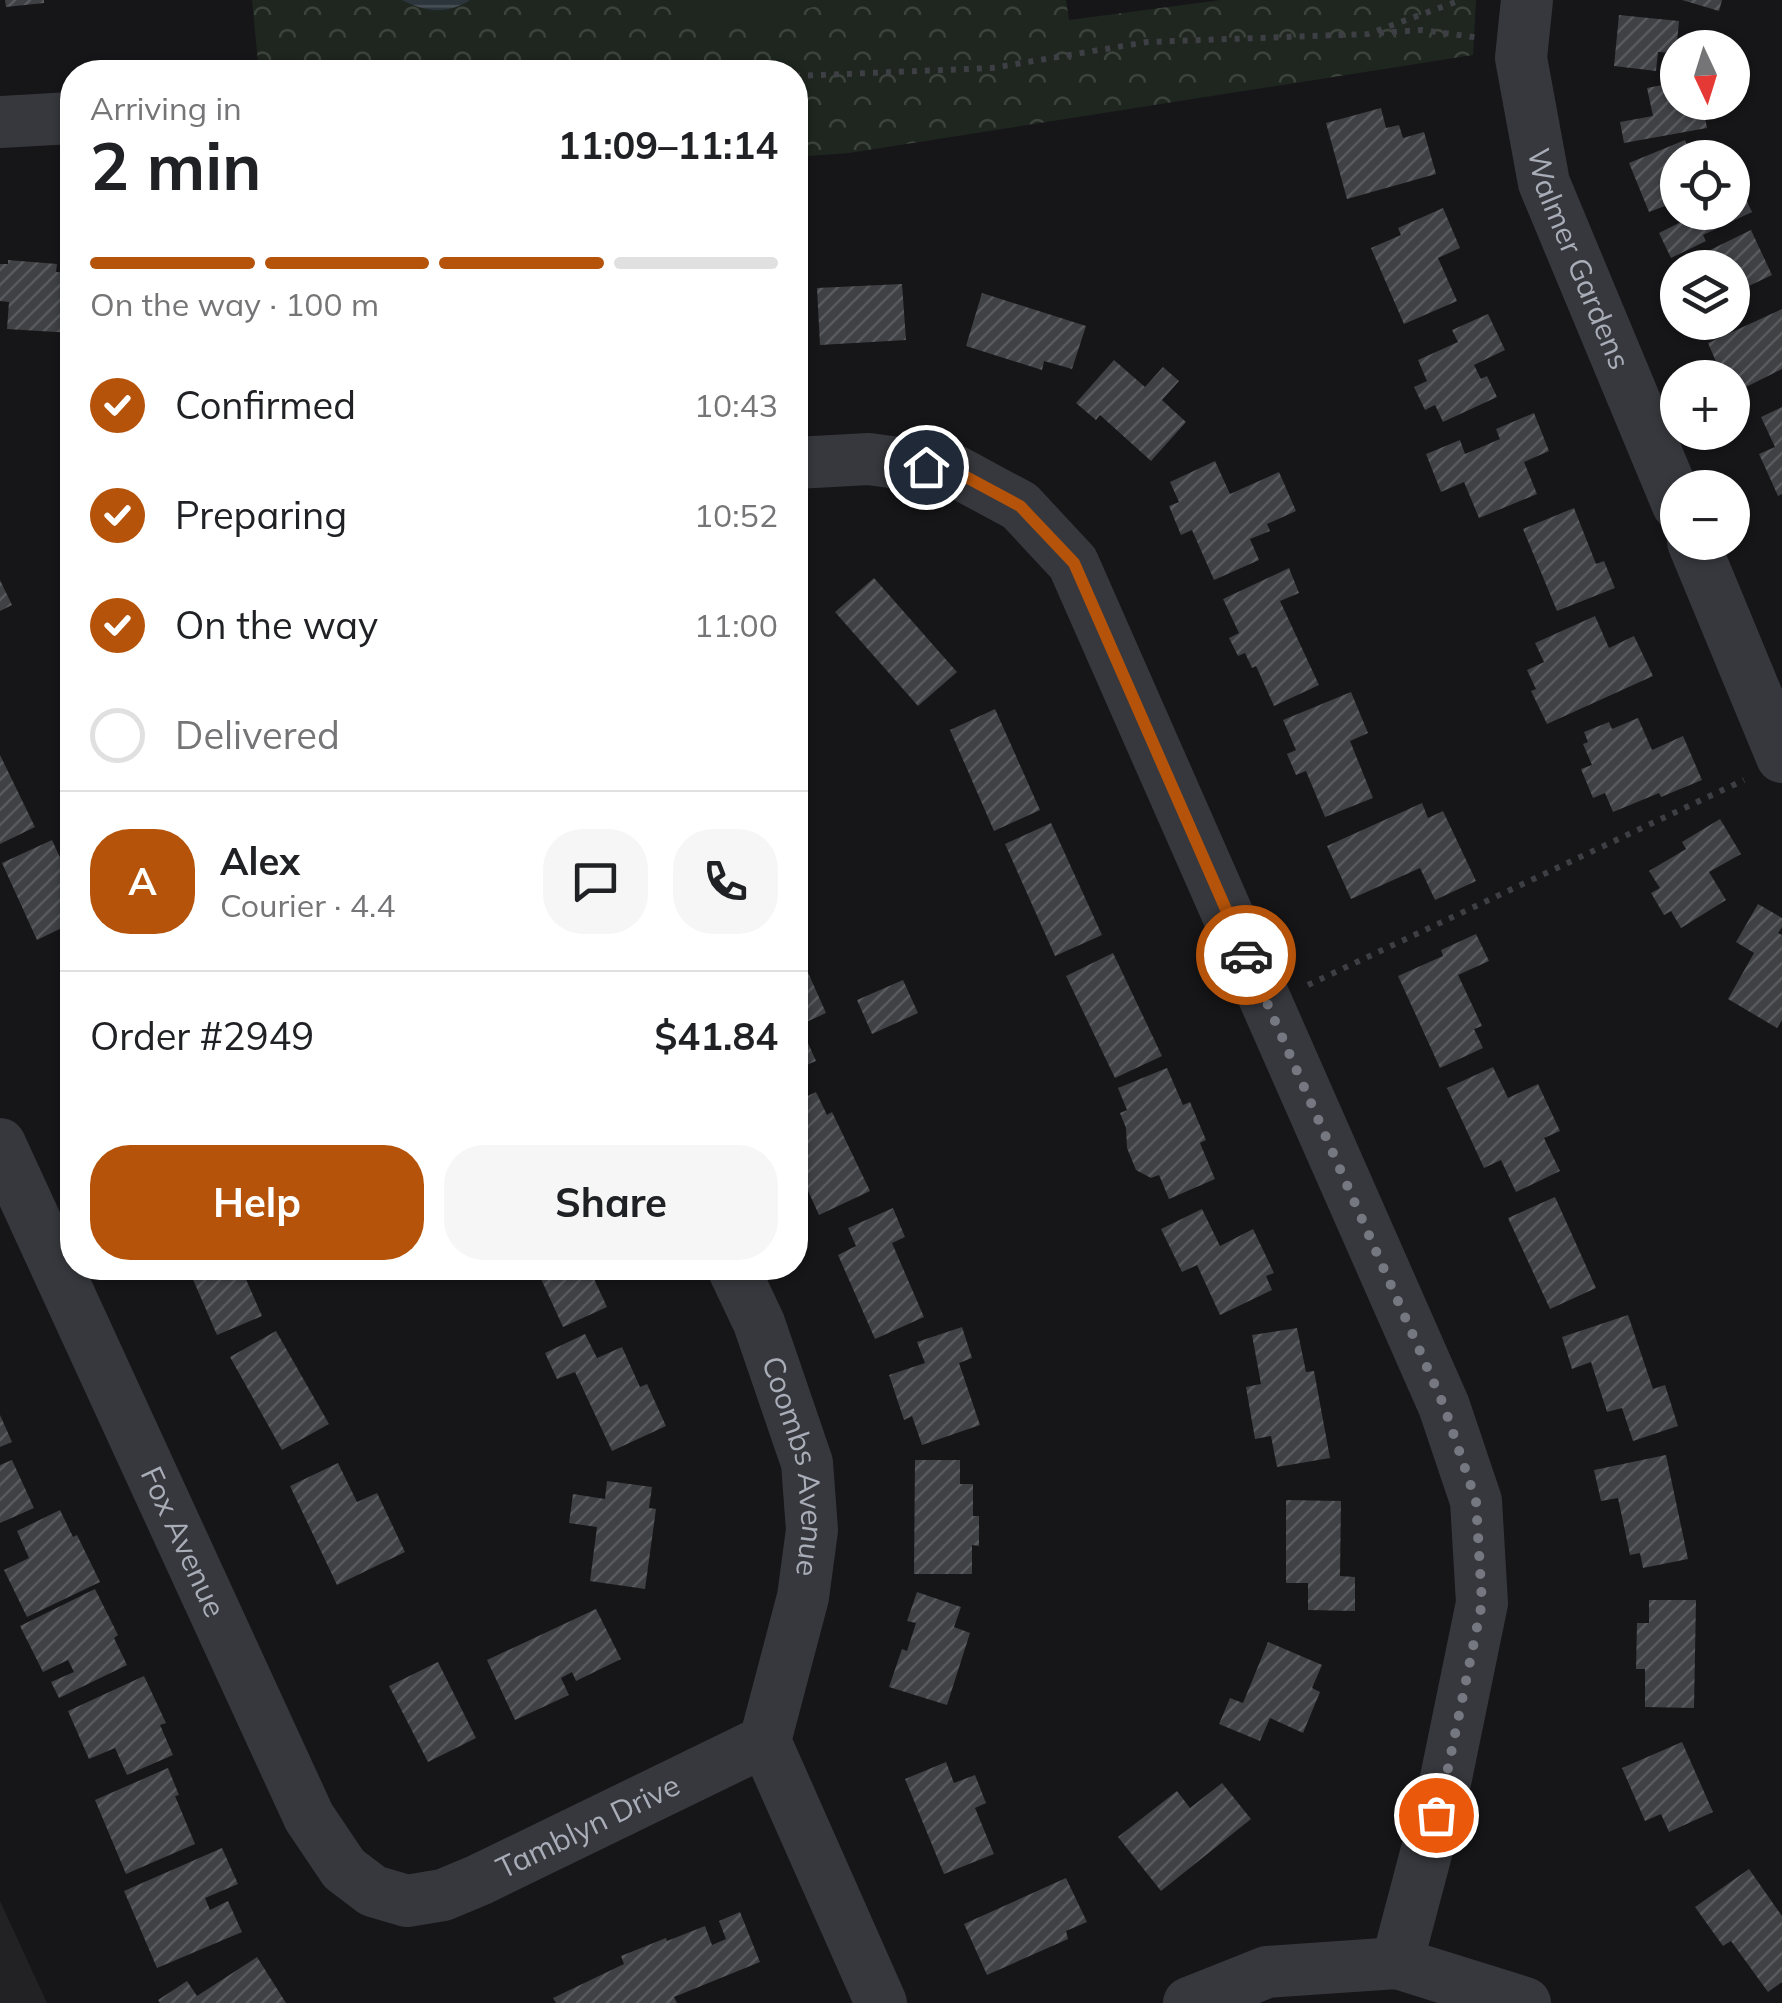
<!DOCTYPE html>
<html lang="en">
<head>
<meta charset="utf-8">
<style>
	:root { --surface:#fff; --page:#f6f6f6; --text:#202124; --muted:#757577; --line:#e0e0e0; --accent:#b45309 }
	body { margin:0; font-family:Mulish,sans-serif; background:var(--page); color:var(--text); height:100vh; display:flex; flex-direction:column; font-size:38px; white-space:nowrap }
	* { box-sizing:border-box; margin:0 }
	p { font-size:32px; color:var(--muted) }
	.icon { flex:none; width:55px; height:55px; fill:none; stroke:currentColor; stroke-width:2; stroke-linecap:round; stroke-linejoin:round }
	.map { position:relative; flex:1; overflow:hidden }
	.side { position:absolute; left:60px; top:60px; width:748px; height:1220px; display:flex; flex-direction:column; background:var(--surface); border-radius:40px; box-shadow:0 2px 8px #0004 }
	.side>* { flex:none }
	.needle { width:65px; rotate:176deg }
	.buttons { position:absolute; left:1660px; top:30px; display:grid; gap:20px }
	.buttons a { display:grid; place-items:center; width:90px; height:90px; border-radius:50%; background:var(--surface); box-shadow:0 2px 8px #0004; font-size:50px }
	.pin { position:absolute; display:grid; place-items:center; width:85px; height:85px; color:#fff; margin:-42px; border:5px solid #fff; border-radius:50%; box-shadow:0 2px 10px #0007 }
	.courier { position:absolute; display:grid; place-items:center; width:100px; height:100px; margin:-50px; border:8px solid #b45309; border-radius:50%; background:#fff; color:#222; box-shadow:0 2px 12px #0007 }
	.head em { font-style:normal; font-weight:700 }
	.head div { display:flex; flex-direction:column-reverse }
	.head { display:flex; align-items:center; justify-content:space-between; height:170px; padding:0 30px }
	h1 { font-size:65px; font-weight:700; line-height:75px }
	.bar { display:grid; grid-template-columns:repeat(4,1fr); gap:15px 10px; align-content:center; height:120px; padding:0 30px }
	.bar i { height:12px; border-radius:8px; background:var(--line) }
	.bar .on { background:var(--accent) }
	.bar p { grid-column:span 4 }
	.line { display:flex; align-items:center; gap:25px; padding:0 30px; border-top:2px solid var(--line) }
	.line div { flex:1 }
	.round { display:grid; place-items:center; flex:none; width:105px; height:105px; border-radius:40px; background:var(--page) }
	ol { padding:0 30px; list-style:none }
	li { display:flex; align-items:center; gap:30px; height:110px }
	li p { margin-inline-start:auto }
	li .icon { padding:10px; border-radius:50%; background:var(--accent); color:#fff; stroke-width:4 }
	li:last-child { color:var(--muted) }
	li i { width:55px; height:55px; border:5px solid var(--line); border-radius:50% }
	.primary-button { display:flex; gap:20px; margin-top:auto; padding:20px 30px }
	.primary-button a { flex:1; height:115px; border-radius:40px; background:var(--accent); color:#fff; font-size:40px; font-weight:700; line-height:115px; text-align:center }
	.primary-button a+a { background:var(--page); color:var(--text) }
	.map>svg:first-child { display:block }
	.built { fill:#222225 }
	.park { fill:url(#park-crowns) }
	.pitch { fill:#1e261f }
	.water { fill:url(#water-rules) }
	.building { fill:url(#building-hatch) }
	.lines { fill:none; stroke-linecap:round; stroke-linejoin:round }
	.path { stroke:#3d3f44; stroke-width:6; stroke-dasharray:5 8; stroke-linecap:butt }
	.minor { stroke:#37383d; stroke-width:52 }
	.done { stroke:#757880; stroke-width:10; stroke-dasharray:0 18 }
	.route { stroke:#b45309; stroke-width:12 }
	.labels { text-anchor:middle; stroke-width:8; stroke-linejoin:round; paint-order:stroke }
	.street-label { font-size:30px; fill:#a8adb8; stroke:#111113 }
</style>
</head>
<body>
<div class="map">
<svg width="1782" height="2003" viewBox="0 0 1782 2003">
	<defs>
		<pattern id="park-crowns" width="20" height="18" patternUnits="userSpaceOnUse" patternTransform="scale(2.5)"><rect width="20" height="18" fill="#1e261f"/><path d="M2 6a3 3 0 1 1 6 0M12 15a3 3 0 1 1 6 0" fill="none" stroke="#3c433d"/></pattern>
		<pattern id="water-rules" width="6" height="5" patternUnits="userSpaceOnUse" patternTransform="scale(2.5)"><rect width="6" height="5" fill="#2c353c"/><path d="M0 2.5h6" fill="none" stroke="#485056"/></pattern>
		<pattern id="building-hatch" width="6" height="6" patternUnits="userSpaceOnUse" patternTransform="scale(2.5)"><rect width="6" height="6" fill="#404145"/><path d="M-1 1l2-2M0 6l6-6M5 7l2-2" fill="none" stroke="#595a5e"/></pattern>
	</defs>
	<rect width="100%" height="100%" fill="#161618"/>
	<!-- built -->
	<path class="built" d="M0 1901 47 2003H0Z"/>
	<!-- park -->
	<path class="park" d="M252 0H1066L1069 20 1221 0H1476L1473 55 849 153 795 157V72H259Z"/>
	<!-- pitch -->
	<path class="pitch" d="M692 0H842L700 34Z"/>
	<!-- water -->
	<path class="water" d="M402 0H470C447 15 425 12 402 0Z"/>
	<!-- building -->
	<g class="building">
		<path d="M5 0H44V3L6 7Z"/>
		<path d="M1682 0H1722L1719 11Z"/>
		<path d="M1619 15 1679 21 1676 53 1658 52 1656 71 1614 66Z"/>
		<path d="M1678 82V102H1702L1707 128 1624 143 1620 122 1653 116 1647 88Z"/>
		<path d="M1381 108 1386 128 1399 125 1403 138 1424 132 1436 174 1347 199 1326 123Z"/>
		<path d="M1685 140 1692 158H1678V201L1649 212 1629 163Z"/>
		<path d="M1738 183 1752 212 1703 235 1706 241 1671 258 1659 233 1697 214V212H1732V186Z"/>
		<path d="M1443 208 1460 248 1438 258 1457 301 1404 324 1371 248 1401 235 1398 228Z"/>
		<path d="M1751 230 1772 275 1732 294V268H1711L1704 253Z"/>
		<path d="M8 260 57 264 56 272 72 273V333L7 329 9 302 0 301V264H8Z"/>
		<path d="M902 284 906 340 820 345 817 288Z"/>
		<path d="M982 293 1086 326 1072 369 1044 361 1042 370 966 346Z"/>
		<path d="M1782 309V369L1732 394V378H1723L1708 343Z"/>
		<path d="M1488 314 1505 350 1474 365 1481 379 1487 376 1497 397 1443 422 1435 405 1425 410 1414 387 1427 381 1418 360 1458 342 1452 330Z"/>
		<path d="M1114 360 1145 387 1163 367 1179 381 1162 400 1186 422 1151 461 1100 415 1096 420 1076 403Z"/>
		<path d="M1782 407V494L1778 496 1759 454 1775 447 1761 417Z"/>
		<path d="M1534 413 1549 451 1524 462 1537 494 1479 518 1464 482 1441 492 1426 454 1460 440 1465 454 1500 439 1496 429Z"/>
		<path d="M1215 461 1230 494 1279 472 1296 511 1267 524 1270 531 1250 539 1259 560 1214 580 1192 530 1181 535 1169 506 1179 502 1170 482Z"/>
		<path d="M1574 508 1596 564 1604 561 1615 588 1557 611 1523 529Z"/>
		<path d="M1289 568 1299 593 1280 601 1319 685 1274 706 1256 666 1252 668 1245 653 1238 656 1229 638 1239 633 1223 599Z"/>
		<path d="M874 578 957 672 918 706 835 612Z"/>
		<path d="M0 580 12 605 0 611Z"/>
		<path d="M1595 616 1609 648 1634 636 1653 676 1547 724 1531 691 1536 689 1527 670 1544 662 1535 643Z"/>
		<path d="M1351 692 1368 733 1350 741 1373 798 1325 817 1306 771 1296 775 1287 754 1296 750 1283 720Z"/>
		<path d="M995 709 1040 810 994 831 950 730Z"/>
		<path d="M1638 718 1652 750 1683 736 1702 780 1661 797 1659 793 1613 812 1605 793 1593 798 1581 769 1592 765 1583 744 1588 742 1584 732 1609 722 1612 729Z"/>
		<path d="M0 755 35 827 0 844Z"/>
		<path d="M1422 803 1428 818 1443 811 1476 881 1435 900 1420 868 1351 899 1327 846Z"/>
		<path d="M795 818 806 841 795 847Z"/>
		<path d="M1720 819 1741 854 1709 872 1726 900 1681 928 1671 911 1664 915 1651 893 1660 888 1649 871 1686 849 1682 842Z"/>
		<path d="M1051 823 1102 935 1055 956 1005 844Z"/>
		<path d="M52 840 72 884V923L37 940 2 863Z"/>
		<path d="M1758 904 1782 918V927L1778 933 1782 935V1020L1777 1028 1728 999 1754 953 1736 942Z"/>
		<path d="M1476 934 1489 961 1458 975 1482 1026 1474 1029 1483 1048 1440 1068 1398 976 1443 956 1441 950Z"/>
		<path d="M1113 953 1162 1056 1115 1078 1066 976Z"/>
		<path d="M806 968 826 1013 800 1025 816 1061 795 1070V973Z"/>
		<path d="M903 980 918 1013 872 1034 857 1000Z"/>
		<path d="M1493 1067 1508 1098 1538 1084 1560 1131 1544 1138 1560 1171 1516 1192 1501 1160 1484 1168 1447 1088Z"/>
		<path d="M1167 1068 1183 1105 1190 1102 1206 1140 1200 1143 1215 1179 1169 1199 1159 1175 1151 1178 1136 1170 1127 1148 1126 1128 1120 1113 1127 1110 1118 1088Z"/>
		<path d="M816 1092 827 1115 832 1112 870 1191 819 1215 795 1162V1102Z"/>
		<path d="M1555 1197 1596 1288 1550 1309 1508 1218Z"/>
		<path d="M893 1208 905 1237 892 1243 924 1317 875 1339 838 1255 856 1246 848 1228Z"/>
		<path d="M1202 1209 1220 1246 1253 1229 1274 1273 1266 1276 1272 1290 1220 1315 1197 1265 1182 1272 1161 1229Z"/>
		<path d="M188 1268H241L262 1316 217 1335Z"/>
		<path d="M536 1268H589L607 1307 563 1327Z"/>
		<path d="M1628 1315 1653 1389 1665 1385 1678 1426 1633 1441 1622 1408 1607 1412 1591 1362 1572 1369 1562 1337Z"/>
		<path d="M962 1327 972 1358 959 1363 980 1425 922 1445 912 1416 904 1420 889 1375 925 1363 917 1342Z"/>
		<path d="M1297 1328 1306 1372 1314 1371 1330 1458 1277 1467 1271 1436 1255 1439 1246 1387 1261 1384 1252 1335Z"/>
		<path d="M276 1331 329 1424 282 1450 230 1357Z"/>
		<path d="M585 1334 597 1358 622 1347 640 1387 647 1384 666 1426 612 1451 575 1372 557 1379 545 1353Z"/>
		<path d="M0 1415 12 1442 0 1447Z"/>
		<path d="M1666 1455 1688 1559 1643 1568 1640 1553 1630 1555 1618 1498 1601 1501 1594 1470Z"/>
		<path d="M12 1460 34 1508 0 1523V1465Z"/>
		<path d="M915 1460H960V1484H973V1516H979V1546L972 1545V1574H914Z"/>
		<path d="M338 1463 357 1502 377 1493 405 1552 337 1585 290 1486Z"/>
		<path d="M607 1481 652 1487 649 1508 656 1509 645 1589 590 1581 597 1527 569 1523 573 1494 605 1499Z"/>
		<path d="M1286 1500 1341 1501 1340 1576 1355 1577V1611L1308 1610V1583H1286Z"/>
		<path d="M60 1510 73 1537 77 1535 100 1582 27 1617 4 1570 29 1558 17 1531Z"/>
		<path d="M95 1589 118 1635 114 1638 127 1665 59 1698 51 1682 74 1672 68 1660 43 1672 20 1626Z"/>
		<path d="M917 1592 961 1607 954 1627 970 1633 947 1705 889 1687 902 1649 907 1651 916 1623 907 1621Z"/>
		<path d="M1649 1600H1696L1694 1708 1645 1707V1669H1636L1637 1623H1649Z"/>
		<path d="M596 1609 621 1659 576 1681 572 1672 561 1678 569 1695 515 1720 487 1660Z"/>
		<path d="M1268 1642 1322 1665 1312 1688 1320 1692 1303 1733 1270 1718 1260 1741 1219 1724 1230 1698 1243 1703Z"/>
		<path d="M438 1662 476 1738 428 1762 389 1686Z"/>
		<path d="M144 1676 166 1723 160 1725 173 1755 127 1775 115 1748 89 1759 68 1711Z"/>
		<path d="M1682 1742 1713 1812 1669 1832 1661 1814 1645 1821 1622 1768Z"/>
		<path d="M946 1762 954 1783 975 1775 986 1803 975 1808 994 1854 944 1874 905 1779Z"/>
		<path d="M168 1768 179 1795 175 1796 195 1844 126 1874 95 1800Z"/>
		<path d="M1222 1783 1251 1819 1161 1891 1118 1837 1177 1791 1190 1808Z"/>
		<path d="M222 1848 238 1884 205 1898 210 1910 228 1901 242 1932 157 1968 124 1891Z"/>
		<path d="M1749 1869 1782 1916V1982L1768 1992 1731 1941 1723 1946 1695 1907Z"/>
		<path d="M1066 1878 1087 1922 1066 1931 1068 1939 987 1975 964 1924Z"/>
		<path d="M740 1912 760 1962 674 1997 677 2003H556L553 1998 624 1964 621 1956 666 1938 667 1941 705 1926 712 1945 726 1939 719 1921Z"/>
		<path d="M257 1957 286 2003H160L158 2000 187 1981 197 1996Z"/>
	</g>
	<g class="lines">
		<!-- path -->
		<g class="path">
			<path d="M1379 33 1422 30 1481 38"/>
			<path d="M795 76 992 68 1147 42 1368 34 1461 0"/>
			<path d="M1308 985 1744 780"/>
		</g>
		<!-- minor -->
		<g class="minor">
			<path id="s1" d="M1527 0 1521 58 1544 183 1678 505"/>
			<path d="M0 122 72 118"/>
			<path d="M795 463 869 459 955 471 1020 506 1073 563 1444 1406 1476 1501 1482 1603 1446 1778 1397 1963"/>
			<path d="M1693 542 1782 757"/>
			<path id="s2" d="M0 1144 309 1817 344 1869 373 1891 407 1901 443 1895 479 1880 765 1741"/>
			<path id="s3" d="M733 1268 759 1323 807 1463 812 1530 803 1597 765 1741 881 2003"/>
			<path d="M1189 2003 1267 1972 1397 1963 1525 2003"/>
		</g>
	</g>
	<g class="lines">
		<!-- done -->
		<path class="done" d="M1246 955 1444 1406 1476 1501 1482 1603 1446 1778 1436 1815"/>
		<!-- route -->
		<path class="route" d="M926 467 955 471 1020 506 1074 563 1246 955"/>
	</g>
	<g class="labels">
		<!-- street labels -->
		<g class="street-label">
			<text dy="10" stroke="none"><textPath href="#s1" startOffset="268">Walmer Gardens</textPath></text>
			<text dy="10" stroke="none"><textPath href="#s3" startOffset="210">Coombs Avenue</textPath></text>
			<text dy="10" stroke="none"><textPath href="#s2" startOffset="438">Fox Avenue</textPath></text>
			<text dy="10" stroke="none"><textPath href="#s2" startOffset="1072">Tamblyn Drive</textPath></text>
		</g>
	</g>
</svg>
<div class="buttons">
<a><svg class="needle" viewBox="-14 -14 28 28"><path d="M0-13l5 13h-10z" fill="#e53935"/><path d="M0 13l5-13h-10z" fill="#757577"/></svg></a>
<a><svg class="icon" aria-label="locate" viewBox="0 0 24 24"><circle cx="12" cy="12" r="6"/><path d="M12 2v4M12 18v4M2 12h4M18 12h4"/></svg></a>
<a><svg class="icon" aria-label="layers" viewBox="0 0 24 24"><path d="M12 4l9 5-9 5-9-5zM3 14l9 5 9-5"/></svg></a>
<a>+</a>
<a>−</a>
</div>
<div class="pin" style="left:1436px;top:1815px;background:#ea580c"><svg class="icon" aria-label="bag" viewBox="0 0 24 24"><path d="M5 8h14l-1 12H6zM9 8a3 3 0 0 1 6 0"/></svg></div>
<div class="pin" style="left:926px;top:467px;background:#1f2937"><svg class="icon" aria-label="home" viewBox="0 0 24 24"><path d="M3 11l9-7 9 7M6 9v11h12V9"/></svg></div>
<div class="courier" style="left:1246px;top:955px"><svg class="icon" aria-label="car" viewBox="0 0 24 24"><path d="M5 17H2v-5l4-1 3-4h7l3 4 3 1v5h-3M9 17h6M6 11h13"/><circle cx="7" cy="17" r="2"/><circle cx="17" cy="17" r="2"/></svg></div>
<section class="side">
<div class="head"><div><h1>2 min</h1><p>Arriving in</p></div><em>11:09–11:14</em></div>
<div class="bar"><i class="on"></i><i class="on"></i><i class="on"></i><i></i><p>On the way · 100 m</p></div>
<ol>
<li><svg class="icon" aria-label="check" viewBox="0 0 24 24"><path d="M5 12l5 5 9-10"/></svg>Confirmed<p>10:43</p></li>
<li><svg class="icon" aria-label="check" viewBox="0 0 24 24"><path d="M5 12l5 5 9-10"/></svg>Preparing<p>10:52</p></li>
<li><svg class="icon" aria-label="check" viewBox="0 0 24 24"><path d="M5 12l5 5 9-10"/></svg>On the way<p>11:00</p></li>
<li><i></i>Delivered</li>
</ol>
<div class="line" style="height:180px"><b class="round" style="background:var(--accent);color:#fff">A</b><div><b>Alex</b><p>Courier · 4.4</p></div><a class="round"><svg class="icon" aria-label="chat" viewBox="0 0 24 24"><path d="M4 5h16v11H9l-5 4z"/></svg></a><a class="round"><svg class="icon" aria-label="phone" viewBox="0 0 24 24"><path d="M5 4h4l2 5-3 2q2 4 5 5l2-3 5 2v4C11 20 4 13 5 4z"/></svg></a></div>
<div class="line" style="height:130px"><div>Order #2949</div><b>$41.84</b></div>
<div class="primary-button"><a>Help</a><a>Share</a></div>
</section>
</div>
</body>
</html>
